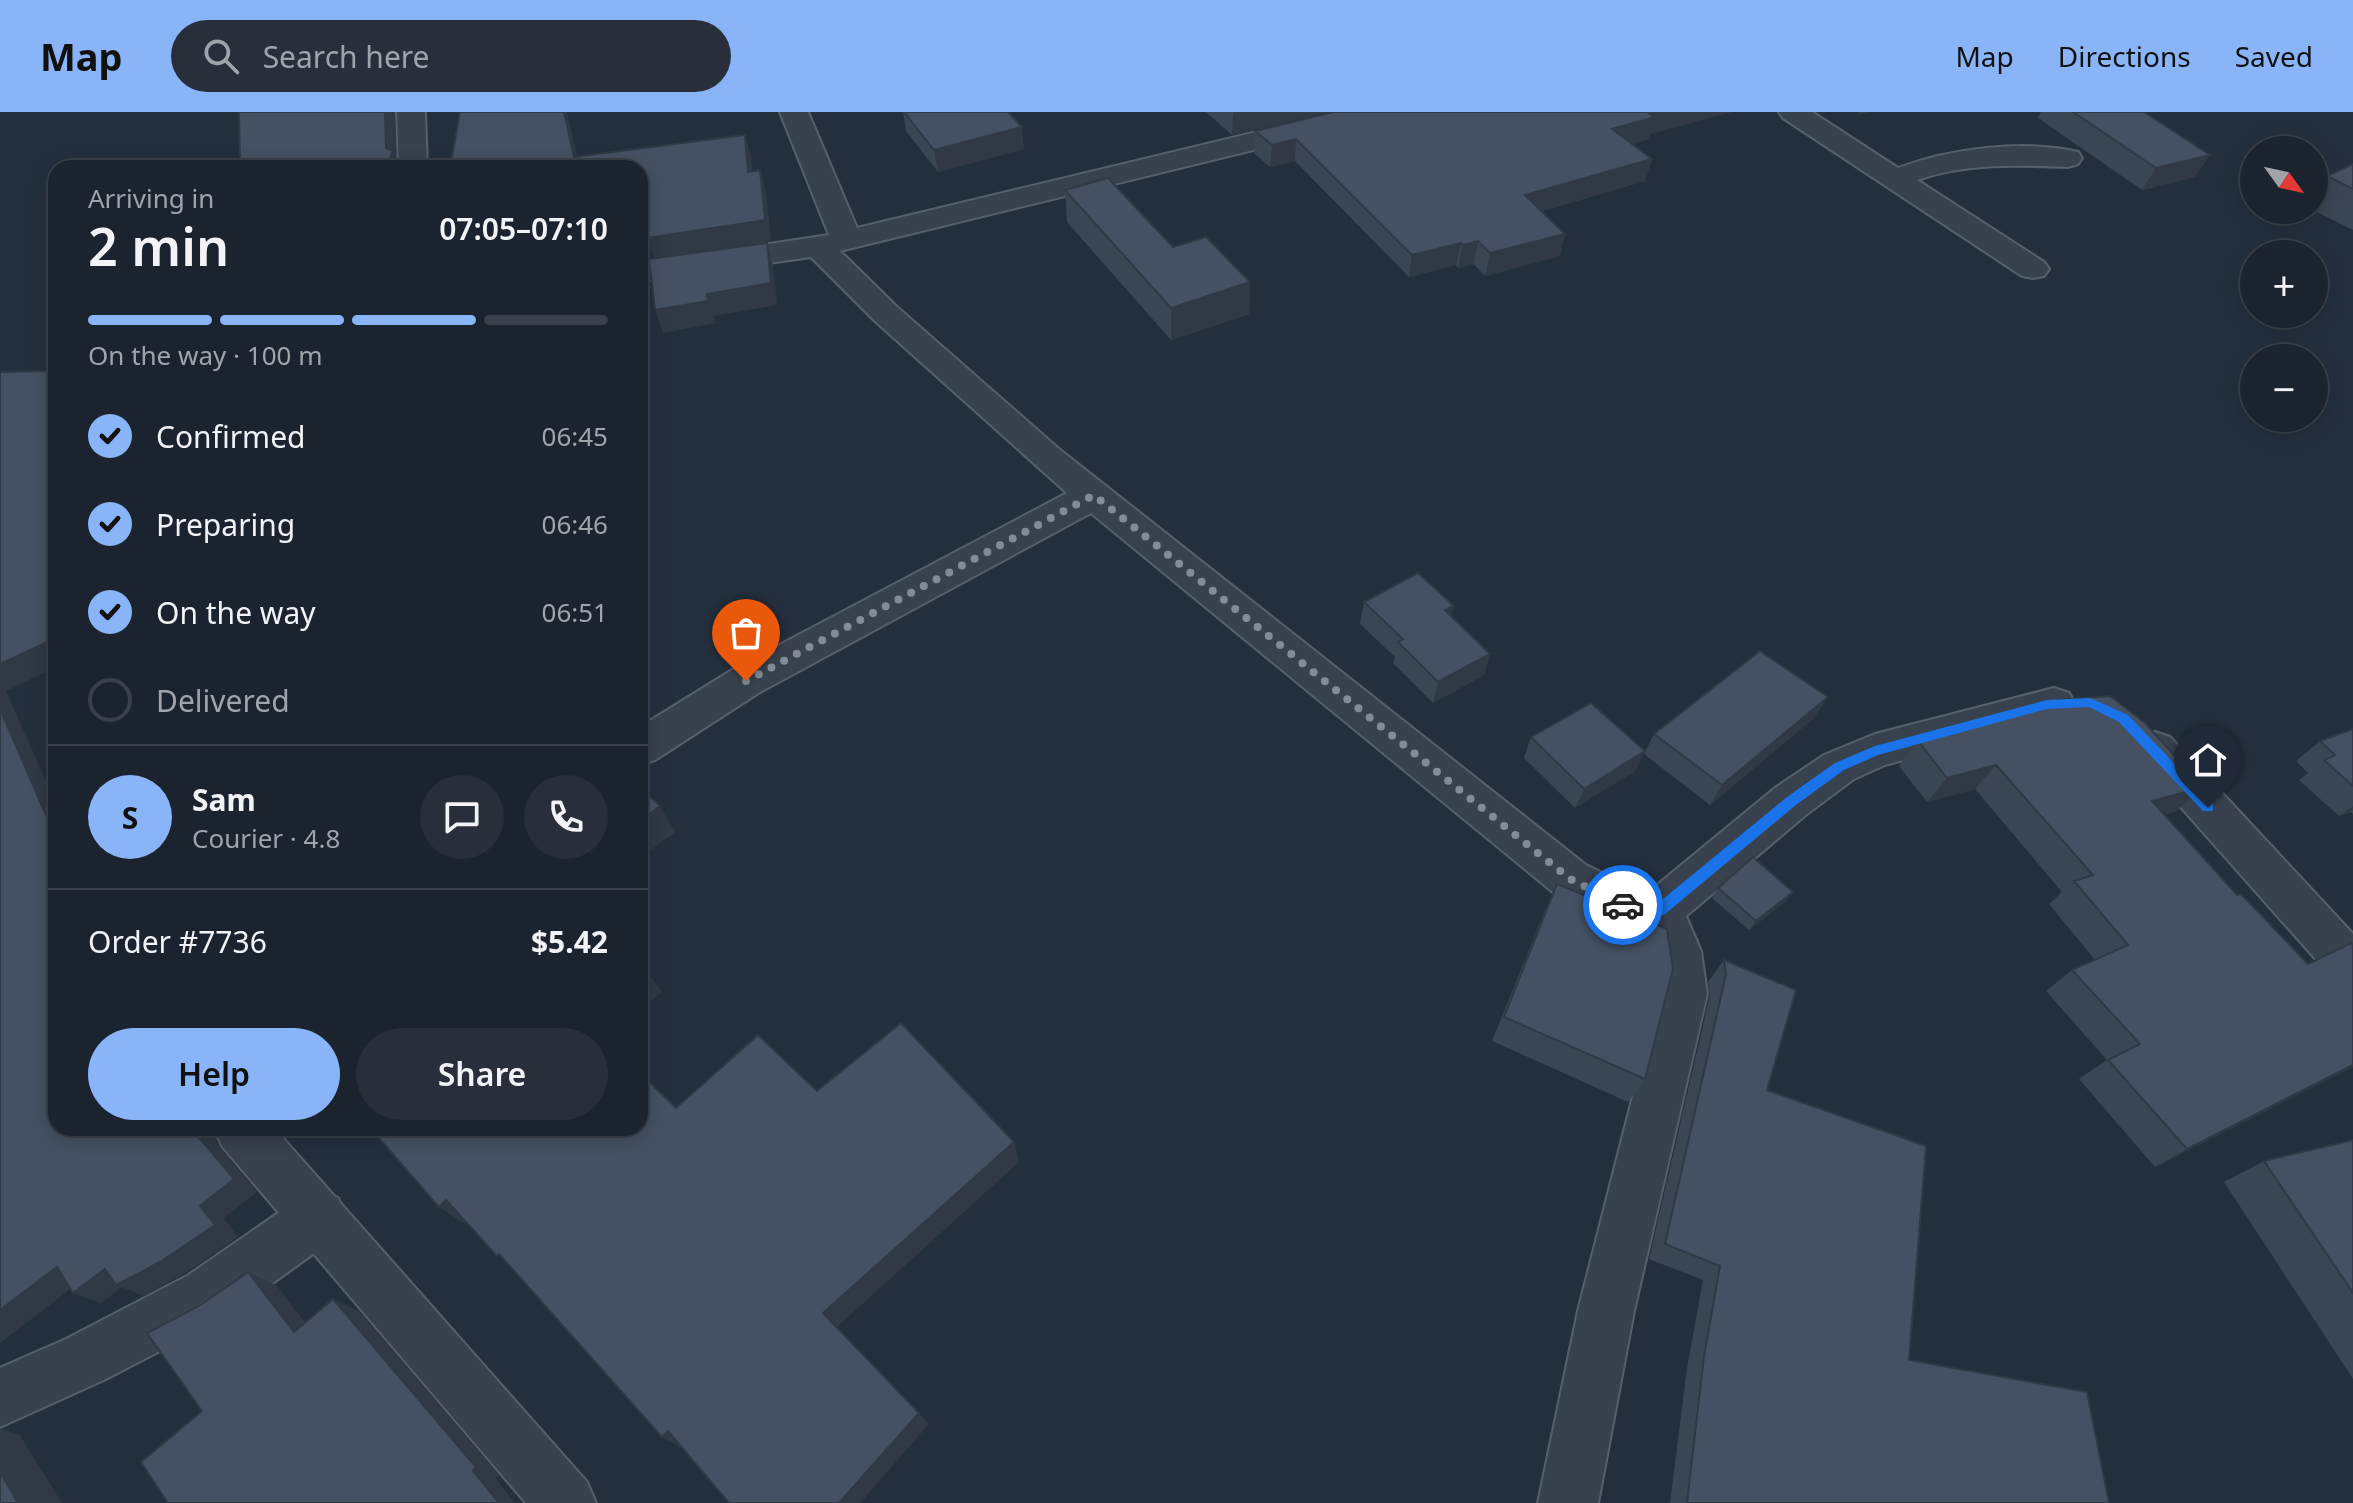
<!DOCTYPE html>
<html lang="en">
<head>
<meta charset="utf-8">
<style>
	:root { --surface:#1b232e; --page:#282f3a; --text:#f1f3f6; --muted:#a0a4aa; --line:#39404a; --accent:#8ab4f8 }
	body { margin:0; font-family:"Noto Sans",sans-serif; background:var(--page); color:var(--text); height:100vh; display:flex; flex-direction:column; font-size:30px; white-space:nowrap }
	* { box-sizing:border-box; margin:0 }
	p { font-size:26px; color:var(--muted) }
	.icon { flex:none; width:44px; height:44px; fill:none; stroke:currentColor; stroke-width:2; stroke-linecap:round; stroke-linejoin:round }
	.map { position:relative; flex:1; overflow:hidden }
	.panel { position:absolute; left:48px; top:48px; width:600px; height:976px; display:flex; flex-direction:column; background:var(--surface); border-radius:24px; box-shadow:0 4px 20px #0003,0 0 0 2px var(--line) }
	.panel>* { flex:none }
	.needle { width:52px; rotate:123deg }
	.controls { position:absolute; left:2240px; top:24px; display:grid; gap:16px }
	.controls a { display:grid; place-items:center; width:88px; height:88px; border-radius:50%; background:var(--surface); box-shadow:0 4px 20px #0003,0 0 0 2px var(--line); font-size:40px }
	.pin { position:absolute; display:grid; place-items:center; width:68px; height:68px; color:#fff; margin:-82px -34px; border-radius:50% 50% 50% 0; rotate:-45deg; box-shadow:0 0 8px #0007 }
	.pin .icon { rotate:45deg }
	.courier { position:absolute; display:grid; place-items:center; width:80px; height:80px; margin:-40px; border:6px solid #1a73e8; border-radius:50%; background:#fff; color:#222; box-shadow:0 2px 10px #0007 }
	.summary em { font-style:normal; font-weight:600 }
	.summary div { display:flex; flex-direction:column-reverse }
	.summary { display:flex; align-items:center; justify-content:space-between; height:136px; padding:0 40px }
	h1 { font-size:52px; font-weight:600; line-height:60px }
	.bar { display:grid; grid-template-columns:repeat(4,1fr); gap:12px 8px; align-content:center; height:96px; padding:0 40px }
	.bar i { height:10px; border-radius:6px; background:var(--line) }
	.bar .selected { background:var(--accent) }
	.bar p { grid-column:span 4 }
	.line { display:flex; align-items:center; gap:20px; padding:0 40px; border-top:2px solid var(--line) }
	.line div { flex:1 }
	.round { display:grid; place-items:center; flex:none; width:84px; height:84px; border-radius:42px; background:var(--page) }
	ol { padding:0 40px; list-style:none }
	li { display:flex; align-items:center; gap:24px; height:88px }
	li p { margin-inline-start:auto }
	li .icon { padding:8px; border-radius:50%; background:var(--accent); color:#111; stroke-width:4 }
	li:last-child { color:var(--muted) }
	li i { width:44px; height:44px; border:4px solid var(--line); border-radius:50% }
	.button { display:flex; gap:16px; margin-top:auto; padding:16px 40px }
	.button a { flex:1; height:92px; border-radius:48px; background:var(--accent); color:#111; font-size:32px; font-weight:600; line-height:92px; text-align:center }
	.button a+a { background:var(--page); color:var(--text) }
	header { display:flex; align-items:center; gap:48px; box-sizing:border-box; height:112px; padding:0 40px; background:var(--accent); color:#111 }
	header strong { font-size:38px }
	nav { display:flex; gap:44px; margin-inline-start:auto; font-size:28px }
	.search { width:560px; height:72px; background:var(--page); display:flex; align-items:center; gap:20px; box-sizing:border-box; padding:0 28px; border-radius:44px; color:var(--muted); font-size:30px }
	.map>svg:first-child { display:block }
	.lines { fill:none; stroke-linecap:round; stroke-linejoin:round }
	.minor-casing { stroke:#565f6c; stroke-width:4 }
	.tertiary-casing { stroke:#565f6c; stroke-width:4 }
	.minor { fill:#38414e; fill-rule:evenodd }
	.tertiary { fill:#38414e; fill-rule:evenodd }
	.wall { fill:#3b4654 }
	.shaded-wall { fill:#303945 }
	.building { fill:#455162; stroke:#303945; stroke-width:2 }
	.route { fill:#1a73e8 }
	.done { stroke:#828b98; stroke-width:8; stroke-dasharray:0 14.4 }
</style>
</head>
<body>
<header>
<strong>Map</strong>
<div class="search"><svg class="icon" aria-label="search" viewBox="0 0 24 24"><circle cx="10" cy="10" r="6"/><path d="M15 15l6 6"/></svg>Search here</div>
<nav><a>Map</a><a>Directions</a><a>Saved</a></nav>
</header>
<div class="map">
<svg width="2353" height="1391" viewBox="0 0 2353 1391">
	<rect width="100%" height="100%" fill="#242f3e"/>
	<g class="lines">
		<defs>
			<g id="minor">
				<path d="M780 0H808L857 116 1340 0H1388L1384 6 840 139 897 195 1059 337 1586 753 1631 775 1651 778 1775 676 1824 643 1875 622 2054 576 2069 581 2075 592 2069 603 1885 653 1854 667 1807 702 1686 804 1701 839 1707 882 1634 1199 1598 1391H1538L1578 1199 1659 882 1656 848 1645 817 1609 808 1554 781 1091 401 760 580 655 648 640 653V615L732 558 1067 381 875 209 811 145 640 169V151L829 123Z"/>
				<path d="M1779 0H1812L1898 56C1949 37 2024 27 2078 40L2082 46 2078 52 2068 55C2017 53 1966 51 1917 68L2044 150 2049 157 2044 164 2033 166 2022 164 1783 6Z"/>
				<path d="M2155 620 2170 625 2353 822V876L2336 870 2140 649 2134 637 2140 625Z"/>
				<path d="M319 1078 338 1086 346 1105 338 1124 227 1204 106 1267 0 1315V1256L66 1227 187 1164 300 1086Z"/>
			</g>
			<g id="tertiary">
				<path d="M397 0H425L427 56H399Z"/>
				<path d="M214 1016H274L587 1370 596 1391H526L222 1034Z"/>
			</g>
		</defs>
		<!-- minor casing -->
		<use href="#minor" class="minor-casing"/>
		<!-- tertiary casing -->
		<use href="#tertiary" class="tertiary-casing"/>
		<!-- minor -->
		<use href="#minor" class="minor"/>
		<!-- tertiary -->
		<use href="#tertiary" class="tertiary"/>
	</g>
	<!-- wall -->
	<g class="wall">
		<path d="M903 0H1008L1024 37 938 60 906 19Z"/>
		<path d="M1206 0H1327L1232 23Z"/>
		<path d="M1333 0H1731L1650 22 1649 27 1632 32 1652 47 1645 69 1542 99 1560 144 1485 164 1474 152 1458 156 1456 153 1409 165 1295 49 1270 55 1254 41 1255 19Z"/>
		<path d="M2041 0H2144L2195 65 2142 78 2038 6Z"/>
		<path d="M2353 52V118L2313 98H2314V81L2327 64Z"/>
		<path d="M1065 78 1173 135 1250 170 1249 202 1171 228 1067 110Z"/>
		<path d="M1364 490 1451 504 1490 542 1484 563 1433 591 1393 551 1395 545 1360 512Z"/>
		<path d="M1814 606 1710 693 1644 642 1654 622Z"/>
		<path d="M2353 617V702L2351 700 2339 704 2299 668 2308 661 2296 649 2320 629Z"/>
		<path d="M1531 625 1645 639 1635 659 1575 696 1524 646Z"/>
		<path d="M1918 629 2203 675 2176 699 2164 703 2237 783 2308 852 2353 834V955L2155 1055 2079 967 2107 948 2046 879 2072 858 2095 848 2049 792 2062 780 1975 677 1927 690 1899 654Z"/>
		<path d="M1557 772 1645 967 1628 990 1492 929 1545 799Z"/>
		<path d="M1718 776 1793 780 1786 789 1749 818 1712 786Z"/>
		<path d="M1724 848 1767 978 1909 1248 2109 1391H1670L1687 1256 1703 1168 1649 1147 1710 883 1708 870Z"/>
		<path d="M2353 1028V1267L2224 1070 2264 1049Z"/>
	</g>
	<!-- shaded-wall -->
	<g class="shaded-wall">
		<path d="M385 0H395L396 44 402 56H385Z"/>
		<path d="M564 0H567L580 56 574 45Z"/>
		<path d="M1236 0H1327L1232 23 1233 1Z"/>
		<path d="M1656 0H1731L1650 22 1649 27 1606 39 1612 17Z"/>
		<path d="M1858 0H1870L1857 3Z"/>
		<path d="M1022 15 1024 37 938 60 934 38Z"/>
		<path d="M745 23 751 43 754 80 748 60Z"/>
		<path d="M1296 27 1295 49 1270 55 1272 33Z"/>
		<path d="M2210 43 2195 65 2142 78 2156 56Z"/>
		<path d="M1652 47 1645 69 1520 105 1525 83Z"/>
		<path d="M760 58 766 79 771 129 654 146 650 136 641 137 640 116Z"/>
		<path d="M1565 122 1560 144 1485 164 1490 141Z"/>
		<path d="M1478 129 1474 152 1458 156 1463 133Z"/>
		<path d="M767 131 773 153 777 193 714 204 716 211 663 221 655 198 707 182Z"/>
		<path d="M1461 131 1456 153 1409 165 1412 143Z"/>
		<path d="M1250 170 1249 202 1171 228V196Z"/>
		<path d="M1454 494 1449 515 1445 498Z"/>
		<path d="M45 531 56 555 6 579 56 692V763L53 760 0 597V552Z"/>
		<path d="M1490 542 1484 563 1433 591 1438 570Z"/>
		<path d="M1828 585 1814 606 1710 693 1722 673Z"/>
		<path d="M1645 639 1635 659 1575 696 1584 677Z"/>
		<path d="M1996 653 1975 677 1927 690 1947 666Z"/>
		<path d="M2203 675 2176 699 2126 713 2152 689Z"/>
		<path d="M660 694 675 720 640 746V709Z"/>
		<path d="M2353 694V698L2339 704Z"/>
		<path d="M1793 780 1786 789 1749 818 1756 809Z"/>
		<path d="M645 856 662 880 640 898V860Z"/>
		<path d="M2353 953V955L2155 1055 2187 1037Z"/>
		<path d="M194 1016H211L219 1035 257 1080 224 1106 238 1125 185 1161 143 1184 122 1175 101 1191 73 1181 105 1157 200 1094 196 1022Z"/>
		<path d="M1014 1030 1019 1050 836 1216 823 1201Z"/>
		<path d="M446 1088 472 1106 465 1112 439 1095Z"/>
		<path d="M57 1155 85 1166 0 1231V1198Z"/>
		<path d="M248 1160 276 1173 321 1231 294 1220Z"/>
		<path d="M333 1187 359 1199 499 1363 495 1366 515 1391H499Z"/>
		<path d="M919 1301 929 1312 860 1391H839Z"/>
		<path d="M0 1317 19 1322 62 1391H18L0 1360Z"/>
		<path d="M668 1319 682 1336 662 1325Z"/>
	</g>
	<!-- building -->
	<g class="building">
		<path d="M239 0H385L386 36 393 39 385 56H209L210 54 240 52Z"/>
		<path d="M460 0H564L574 45 745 23 748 60 760 58 765 108 647 126 645 115 640 116V56H450Z"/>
		<path d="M904 0H1008L1022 15 934 38Z"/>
		<path d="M1333 0H1656L1650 2 1655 5 1612 17 1652 47 1525 83 1565 122 1490 141 1478 129 1463 133 1461 131 1412 143 1296 27 1272 33 1255 19Z"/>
		<path d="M2073 0H2144L2210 43 2156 56Z"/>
		<path d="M2353 52V77L2327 64Z"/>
		<path d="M1108 66 1173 135 1206 125 1250 170 1171 196 1065 78Z"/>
		<path d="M767 131 771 171 707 182 708 189 655 198 649 147Z"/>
		<path d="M56 259V554L45 531 0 552V260Z"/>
		<path d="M1418 461 1454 494 1445 498 1490 542 1438 570 1398 530 1403 527 1364 490Z"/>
		<path d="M1760 539 1828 585 1722 673 1654 622Z"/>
		<path d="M2110 584 2144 610 2203 675 2152 689 2237 783 2241 782 2308 852 2351 831 2353 834V953L2187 1037 2108 948 2140 932 2072 858 2128 833 2074 769 2093 763 1996 653 1947 666 1918 629 2059 588Z"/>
		<path d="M1591 591 1645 639 1584 677 1531 625Z"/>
		<path d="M0 597 49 710 53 760 56 759V1016H194L196 1022 234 1067 200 1094 215 1113 160 1150 116 1173 105 1157 73 1181 57 1155 0 1198Z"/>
		<path d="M2353 617V674L2324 648 2335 643 2320 629Z"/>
		<path d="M640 675 660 694 640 709Z"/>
		<path d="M1753 745 1793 780 1756 809 1718 776Z"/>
		<path d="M1557 772 1667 817 1673 857 1645 967 1504 905Z"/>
		<path d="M1724 848 1796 878 1767 978 1926 1034 1909 1248 2087 1280 2109 1391H1687L1704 1244 1720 1154 1665 1132 1726 862Z"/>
		<path d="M640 852 645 856 640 860Z"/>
		<path d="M901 911 1014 1030 823 1201 919 1301 839 1391H729L668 1319 662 1325 499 1142 497 1144 446 1088 439 1095 370 1016H640V961L676 996 758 923 817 979Z"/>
		<path d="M2353 1028V1181L2264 1049Z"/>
		<path d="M248 1160 294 1220 333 1187 476 1355 473 1359 499 1391H168L141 1350 202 1299 147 1221 199 1194Z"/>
		<path d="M0 1360 18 1391H0Z"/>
	</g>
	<!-- route -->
	<path class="route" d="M2090 586 2128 603 2213 692V699H2203L2119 610 2089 595 2047 597 1878 643 1844 658 1796 693 1664 803 1623 799 1616 793 1623 787 1657 792 1787 685 1835 651 1875 634 2047 588Z"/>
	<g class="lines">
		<!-- done -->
		<path class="done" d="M746 569 1094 383 1570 767 1623 793"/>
	</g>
</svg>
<div class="controls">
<a><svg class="needle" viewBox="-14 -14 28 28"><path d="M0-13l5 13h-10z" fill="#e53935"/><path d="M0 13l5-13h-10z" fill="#a0a4aa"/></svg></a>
<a>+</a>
<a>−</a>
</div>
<div class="pin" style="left:746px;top:569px;background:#ea580c"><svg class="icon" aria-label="bag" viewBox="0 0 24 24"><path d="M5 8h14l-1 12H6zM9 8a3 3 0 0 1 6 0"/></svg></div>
<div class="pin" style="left:2208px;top:696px;background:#1f2937"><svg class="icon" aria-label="home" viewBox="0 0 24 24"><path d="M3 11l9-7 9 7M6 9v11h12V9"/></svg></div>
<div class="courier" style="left:1623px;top:793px"><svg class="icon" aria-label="car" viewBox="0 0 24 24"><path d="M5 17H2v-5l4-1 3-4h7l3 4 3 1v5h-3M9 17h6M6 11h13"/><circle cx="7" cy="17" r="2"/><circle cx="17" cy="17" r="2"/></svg></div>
<section class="panel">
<div class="summary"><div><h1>2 min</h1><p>Arriving in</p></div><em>07:05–07:10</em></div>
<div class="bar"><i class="selected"></i><i class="selected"></i><i class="selected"></i><i></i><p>On the way · 100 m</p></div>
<ol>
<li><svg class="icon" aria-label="check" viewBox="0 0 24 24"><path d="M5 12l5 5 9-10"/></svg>Confirmed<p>06:45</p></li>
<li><svg class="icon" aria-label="check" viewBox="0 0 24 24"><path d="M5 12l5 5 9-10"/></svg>Preparing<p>06:46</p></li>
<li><svg class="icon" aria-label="check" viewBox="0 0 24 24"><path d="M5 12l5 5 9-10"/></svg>On the way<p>06:51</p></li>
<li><i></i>Delivered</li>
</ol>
<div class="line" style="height:144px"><b class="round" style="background:var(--accent);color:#111">S</b><div><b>Sam</b><p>Courier · 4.8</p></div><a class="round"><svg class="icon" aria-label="chat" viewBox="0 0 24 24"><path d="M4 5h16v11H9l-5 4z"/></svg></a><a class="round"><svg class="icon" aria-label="phone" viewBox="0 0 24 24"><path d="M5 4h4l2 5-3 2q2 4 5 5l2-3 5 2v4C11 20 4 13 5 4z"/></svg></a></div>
<div class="line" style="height:104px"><div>Order #7736</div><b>$5.42</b></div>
<div class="button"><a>Help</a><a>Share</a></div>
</section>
</div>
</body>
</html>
